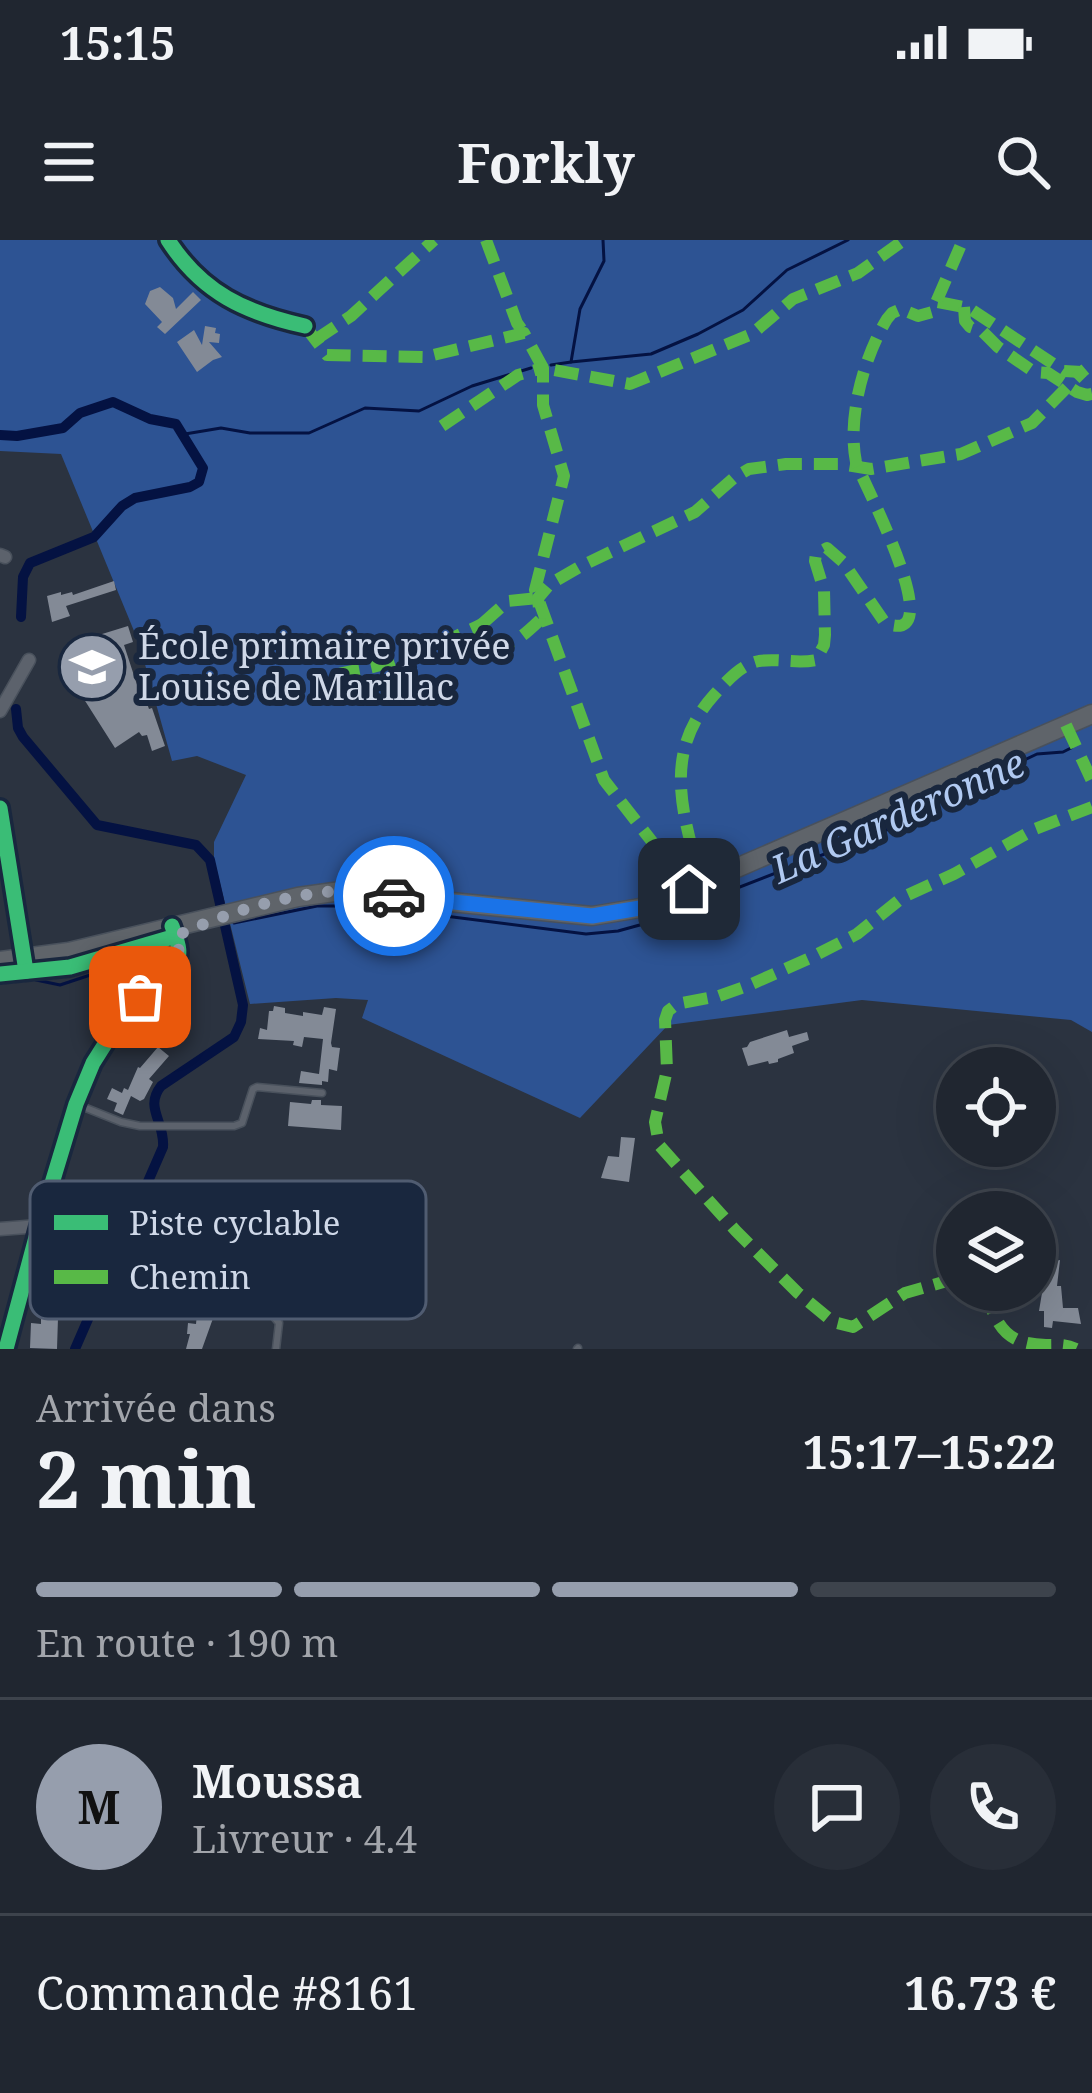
<!DOCTYPE html>
<html lang="fr">
<head>
<meta charset="utf-8">
<style>
	:root { --surface:#202630; --page:#282e38; --text:#f1f3f6; --muted:#a2a5ab; --line:#3d434c; --accent:#969ead }
	body { margin:0; font-family:"Noto Serif",serif; background:var(--page); color:var(--text); height:100vh; display:flex; flex-direction:column; font-size:45px; white-space:nowrap }
	* { box-sizing:border-box; margin:0 }
	p { font-size:39px; color:var(--muted) }
	.icon { flex:none; width:66px; height:66px; fill:none; stroke:currentColor; stroke-width:2; stroke-linecap:round; stroke-linejoin:round }
	.map { position:relative; height:1109px; overflow:hidden }
	.details { display:flex; flex-direction:column; background:var(--surface); flex:1 }
	.details>* { flex:none }
	.fabs { position:absolute; left:936px; top:807px; display:grid; gap:24px }
	.fabs a { display:grid; place-items:center; width:120px; height:120px; border-radius:50%; background:var(--surface); box-shadow:0 12px 48px #0002,0 0 0 3px var(--line); font-size:60px }
	.pin { position:absolute; display:grid; place-items:center; width:102px; height:102px; color:#fff; margin:-51px; border-radius:24px; box-shadow:0 6px 18px #0006 }
	.courier { position:absolute; display:grid; place-items:center; width:120px; height:120px; margin:-60px; border:9px solid #1a73e8; border-radius:50%; background:#fff; color:#222; box-shadow:0 3px 15px #0007 }
	.summary em { font-style:normal; font-weight:700 }
	.summary div { display:flex; flex-direction:column-reverse }
	.summary { display:flex; align-items:center; justify-content:space-between; height:204px; padding:0 36px }
	h1 { font-size:78px; font-weight:700; line-height:90px }
	.bar { display:grid; grid-template-columns:repeat(4,1fr); gap:18px 12px; align-content:center; height:144px; padding:0 36px }
	.bar i { height:15px; border-radius:9px; background:var(--line) }
	.bar .on { background:var(--accent) }
	.bar p { grid-column:span 4 }
	.line { display:flex; align-items:center; gap:30px; padding:0 36px; border-top:3px solid var(--line) }
	.line div { flex:1 }
	.round { display:grid; place-items:center; flex:none; width:126px; height:126px; border-radius:63px; background:var(--page) }
	.status { display:flex; justify-content:space-between; align-items:center; height:84px; padding:0 60px; background:var(--surface); direction:ltr }
	.status svg { height:33px; fill:currentColor }
	header { display:flex; justify-content:space-between; align-items:center; height:156px; padding:0 36px; background:var(--surface); font-size:54px; font-weight:700 }
	.map>svg:first-child { display:block }
	.forest { fill:#2d5393 }
	.lines { fill:none; stroke-linecap:round; stroke-linejoin:round }
	.stream { stroke:#041242; stroke-width:3 }
	.canal { stroke:#041242; stroke-width:10 }
	.building { fill:#838a96 }
	.service-casing { stroke:#49515c; stroke-width:9 }
	.minor-casing { stroke:#49515c; stroke-width:15 }
	.secondary-casing { stroke:#49515c; stroke-width:21 }
	.service { stroke:#5c626c; stroke-width:6 }
	.minor { stroke:#5c626c; stroke-width:12 }
	.secondary { stroke:#5f646a; stroke-width:18 }
	.quiet { stroke:#58b947; stroke-width:12; stroke-dasharray:24 12; stroke-linecap:butt }
	.cycleway-casing { stroke:#19273e; stroke-width:22 }
	.cycleway { stroke:#3abd76; stroke-width:15 }
	.done { stroke:#969ead; stroke-width:12; stroke-dasharray:0 21.6 }
	.route { stroke:#1a73e8; stroke-width:15 }
	.labels { text-anchor:middle; stroke-width:12; stroke-linejoin:round; paint-order:stroke }
	.poi-label { font-size:36px; fill:#cfd8e8; stroke:#19273e; text-anchor:start }
	.water-label { font-size:39px; font-style:italic; fill:#b0c9f1; stroke:#19273e }
	.key { fill:#19273e; stroke:#505c71; stroke-width:3 }
	.key-label { font-size:33px; fill:#cfd8e8 }
</style>
</head>
<body>
<div class="status"><b>15:15</b><svg viewBox="0 0 49 12"><path d="M0 12V9h3v3zM5 12V6h3v6zM10 12V3h3v9zM15 12V0h3v12zM26 1h20v11H26zM47 4h2v5h-2z"/></svg></div>
<header><svg class="icon" aria-label="menu" viewBox="0 0 24 24"><path d="M4 6h16M4 12h16M4 18h16"/></svg>Forkly<svg class="icon" aria-label="search" viewBox="0 0 24 24"><circle cx="10" cy="10" r="6"/><path d="M15 15l6 6"/></svg></header>
<div class="map">
<svg width="1092" height="1109" viewBox="0 0 1092 1109">
	<rect width="100%" height="100%" fill="#2b3340"/>
	<!-- forest -->
	<path class="forest" d="M0 0H1092V792L1071 780 862 760 668 785 580 878 362 778 368 760 336 758 250 764 214 619V602L246 535 197 516 172 521 139 403 61 214 0 211Z"/>
	<g class="lines">
		<!-- stream -->
		<g class="stream">
			<path d="M571 122 651 114 698 94 743 70 787 30 848 0"/>
			<path d="M551 125 571 122 580 69 604 21 603 0"/>
			<path d="M185 194 221 188 250 193H309L365 168 419 171 472 146 531 128"/>
			<path d="M234 683 317 666H366L586 694 618 691 647 683 894 587 915 572 1037 514 1063 512 1071 508"/>
			<path d="M36 740 60 745 166 710"/>
		</g>
		<!-- canal -->
		<g class="canal">
			<path d="M0 195 17 196 63 188 80 173 113 162 150 179 176 184 203 228 199 242 190 247 135 258 122 266 94 297 30 323 23 337 21 377"/>
			<path d="M16 469 18 488 23 497 97 585 196 605 210 620 243 765 241 782 234 797 161 846C144 868 165 881 163 907L75 1109"/>
		</g>
	</g>
	<!-- building -->
	<g class="building">
		<path d="M160 47 173 58 176 69 193 52 201 60 165 94 157 87 162 82 145 64 150 51Z"/>
		<path d="M205 86 216 88 215 93 220 94 219 103 209 102 222 117 213 120 197 132 177 102 194 90 202 105Z"/>
		<path d="M114 341 116 350 66 366 70 376 52 382 47 356 61 352V355L72 352 73 355Z"/>
		<path d="M128 386 133 402 124 405 140 454 143 452 149 469 152 468 165 506 152 511 147 495 142 496 139 492 115 508 68 434 81 426 73 403Z"/>
		<path d="M274 766 285 768V773L303 776V772L322 775 324 767 336 769 331 803 332 807 340 808 337 831 329 829 328 842 322 841V845L299 843 301 831 319 834 323 799 304 797 302 807 293 805 294 801 258 799 260 788 267 790 269 771H273Z"/>
		<path d="M787 790 789 797 807 792 809 800 792 806 794 813 778 819V822L769 824 768 821 748 826 742 808 747 807 750 802Z"/>
		<path d="M158 807 169 816 149 839 153 842 144 859 140 861 131 856 123 875 114 871 117 863 107 859 112 848 122 853 124 848 128 850 138 827 140 828Z"/>
		<path d="M312 860H321V865L342 866 341 890 288 886 290 862 311 864Z"/>
		<path d="M621 897 635 898 629 942 601 938 608 916 619 917Z"/>
		<path d="M219 1017 230 1020 226 1043 218 1041 216 1070 202 1109H186L190 1094H187L188 1083 196 1084 199 1053 212 1054 204 1031 210 1029 212 1022 217 1023Z"/>
		<path d="M1060 1020 1057 1046H1061L1063 1068H1078L1081 1084 1053 1081 1052 1088 1044 1087V1071H1039L1047 1023Z"/>
		<path d="M41 1077 58 1078 57 1109 30 1108 31 1083 41 1084Z"/>
	</g>
	<g class="lines">
		<defs>
			<g id="service">
				<path d="M76 864 121 882 140 886H234L242 883 253 849 257 847 322 853"/>
				<path d="M263 956 244 1026 249 1047 279 1083 276 1109"/>
				<path d="M577 1109 578 1108"/>
			</g>
			<g id="minor">
				<path d="M168 0C202 53 246 73 305 86"/>
				<path d="M0 315 5 317"/>
				<path d="M0 471 29 420"/>
				<path d="M0 568 25 721"/>
				<path d="M0 989 39 986"/>
				<path d="M6 1109 39 986 76 864 93 823 124 774 175 727C183 712 177 701 172 686"/>
			</g>
			<g id="secondary">
				<path d="M0 721 69 712 298 657 341 651 592 676 640 668 702 643 1092 474"/>
				<path d="M0 734 70 727 153 703"/>
			</g>
		</defs>
		<!-- service casing -->
		<use href="#service" class="service-casing"/>
		<!-- minor casing -->
		<use href="#minor" class="minor-casing"/>
		<!-- secondary casing -->
		<use href="#secondary" class="secondary-casing"/>
		<!-- service -->
		<use href="#service" class="service"/>
		<!-- minor -->
		<use href="#minor" class="minor"/>
		<!-- secondary -->
		<use href="#secondary" class="secondary"/>
		<!-- quiet -->
		<g class="quiet">
			<path d="M486 0 517 83 524 93"/>
			<path d="M938 62 969 68 1064 131 1082 132 1089 126"/>
			<path d="M964 67 965 81 970 87 982 91 998 107 1034 132 1048 133 1077 152 1087 155 1092 154"/>
			<path d="M305 86 327 115 425 117 524 93 543 128 630 144 752 94 793 59 858 33 904 0"/>
			<path d="M315 100 351 76 434 0"/>
			<path d="M442 186 518 135 543 128V165L564 236 535 350 604 540 689 649"/>
			<path d="M482 384 508 361 538 358"/>
			<path d="M336 435C351 430 367 430 383 424 401 418 421 409 439 407 447 398 470 391 482 384L485 392 483 401C508 411 522 397 540 380L538 358 550 344 581 326 695 272 735 237 749 229 786 224H840L871 229 961 214 1032 183 1082 132"/>
			<path d="M1066 485 1092 541"/>
			<path d="M702 643C683 576 661 514 714 455 727 441 740 425 759 421 778 418 797 424 816 420L824 405 825 395 824 350 815 321 816 314 827 308 843 322 885 383C954 410 859 235 856 222 847 177 864 117 887 79L892 73 901 69 918 76 932 72 963 0"/>
			<path d="M957 1038 905 1053 853 1087 833 1082 798 1053 736 991 659 905 655 882 667 830 665 780 668 771 677 764 719 756 747 746 808 719 857 694 903 657 954 634 1035 589 1092 567"/>
			<path d="M984 1050C998 1085 1003 1104 1046 1105 1058 1105 1065 1104 1076 1109"/>
		</g>
		<defs>
			<g id="cycleway">
				<path d="M168 0C202 53 246 73 305 86"/>
				<path d="M0 568 26 731"/>
				<path d="M0 734 70 727 176 696"/>
				<path d="M6 1109 39 986 76 864 93 823 124 774 175 727C183 712 177 701 172 686"/>
			</g>
		</defs>
		<!-- cycleway casing -->
		<use href="#cycleway" class="cycleway-casing"/>
		<!-- cycleway -->
		<use href="#cycleway" class="cycleway"/>
	</g>
	<g class="lines">
		<!-- done -->
		<path class="done" d="M140 757 175 727 180 718 176 696C226 673 282 655 338 651 356 650 376 654 394 656"/>
		<!-- route -->
		<path class="route" d="M394 656 592 676 640 668 689 649"/>
	</g>
	<!-- icons -->
	<defs>
		<symbol id="school-disc" viewBox="-11 -11 22 22"><circle r="9.5" fill="#969ead" stroke="#19273e"/><path d="M0-5L7-2L0 1L-7-2ZM-4 1L0 2.5L4 1V4Q0 6-4 4Z" fill="#fff"/></symbol>
	</defs>
	<g fill-rule="evenodd">
		<use href="#school-disc" x="54" y="389" width="76" height="76"/>
	</g>
	<g class="labels">
		<!-- poi labels -->
		<g class="poi-label">
			<text x="138" y="419">École primaire privée<tspan x="138" dy="41">Louise de Marillac</tspan></text>
		</g>
		<!-- water labels -->
		<g class="water-label">
			<text transform="translate(898 576) rotate(-24)" y="14">La Garderonne</text>
		</g>
	</g>
	<!-- legend -->
	<rect x="30" y="941" width="396" height="138" rx="18" class="key"/>
	<rect x="54" y="975" width="54" height="15" fill="#3abd76"/>
	<rect x="54" y="1030" width="54" height="14" fill="#58b947"/>
	<g class="key-label">
		<text x="129" y="995">Piste cyclable</text>
		<text x="129" y="1049">Chemin</text>
	</g>
</svg>
<div class="fabs">
<a><svg class="icon" aria-label="locate" viewBox="0 0 24 24"><circle cx="12" cy="12" r="6"/><path d="M12 2v4M12 18v4M2 12h4M18 12h4"/></svg></a>
<a><svg class="icon" aria-label="layers" viewBox="0 0 24 24"><path d="M12 4l9 5-9 5-9-5zM3 14l9 5 9-5"/></svg></a>
</div>
<div class="pin" style="left:140px;top:757px;background:#ea580c"><svg class="icon" aria-label="bag" viewBox="0 0 24 24"><path d="M5 8h14l-1 12H6zM9 8a3 3 0 0 1 6 0"/></svg></div>
<div class="pin" style="left:689px;top:649px;background:#1f2937"><svg class="icon" aria-label="home" viewBox="0 0 24 24"><path d="M3 11l9-7 9 7M6 9v11h12V9"/></svg></div>
<div class="courier" style="left:394px;top:656px"><svg class="icon" aria-label="car" viewBox="0 0 24 24"><path d="M5 17H2v-5l4-1 3-4h7l3 4 3 1v5h-3M9 17h6M6 11h13"/><circle cx="7" cy="17" r="2"/><circle cx="17" cy="17" r="2"/></svg></div>
</div>
<section class="details">
<div class="summary"><div><h1>2 min</h1><p>Arrivée dans</p></div><em>15:17–15:22</em></div>
<div class="bar"><i class="on"></i><i class="on"></i><i class="on"></i><i></i><p>En route · 190 m</p></div>
<div class="line" style="height:216px"><b class="round" style="background:var(--accent);color:#111">M</b><div><b>Moussa</b><p>Livreur · 4.4</p></div><a class="round"><svg class="icon" aria-label="chat" viewBox="0 0 24 24"><path d="M4 5h16v11H9l-5 4z"/></svg></a><a class="round"><svg class="icon" aria-label="phone" viewBox="0 0 24 24"><path d="M5 4h4l2 5-3 2q2 4 5 5l2-3 5 2v4C11 20 4 13 5 4z"/></svg></a></div>
<div class="line" style="height:156px"><div>Commande #8161</div><b>16.73 €</b></div>
</section>
</body>
</html>
